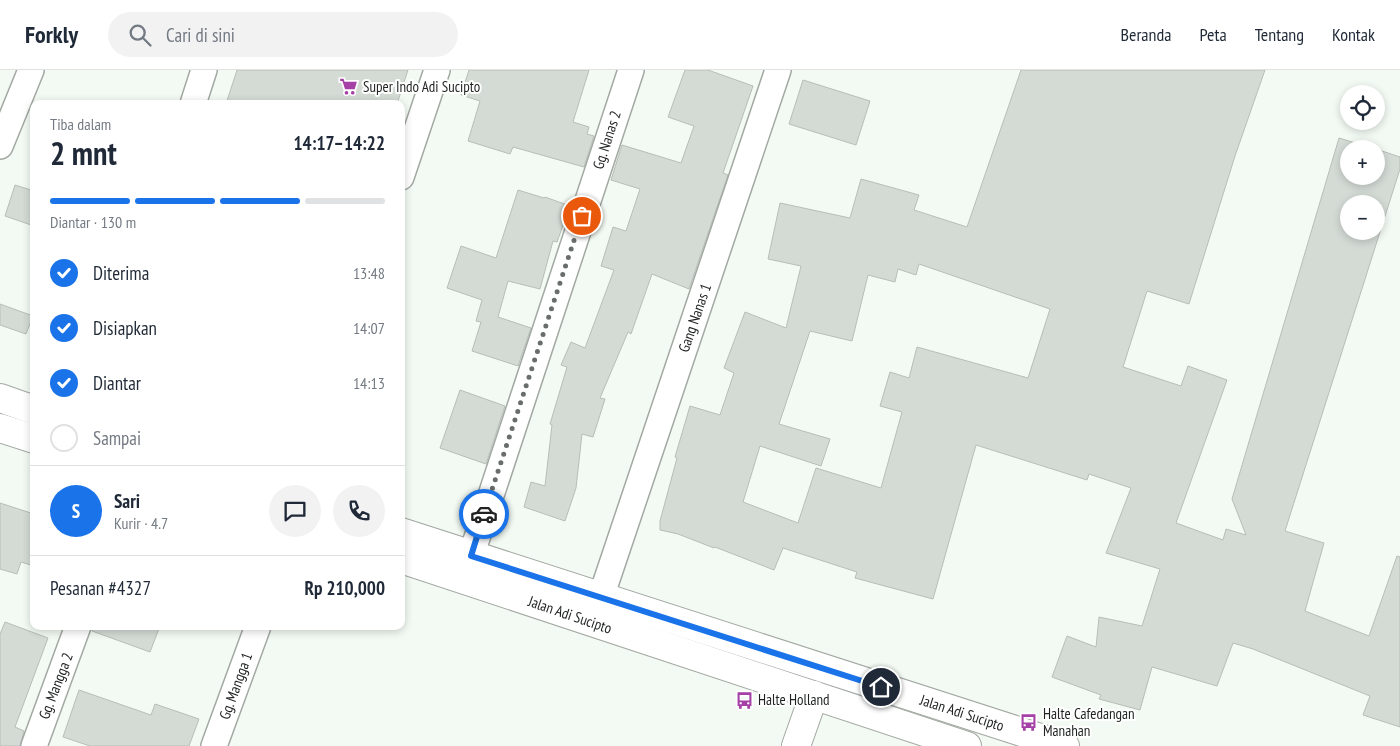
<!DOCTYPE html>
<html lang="id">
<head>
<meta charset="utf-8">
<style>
	:root { --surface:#fff; --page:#f2f2f3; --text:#1f2937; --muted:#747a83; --line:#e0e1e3; --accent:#1a73e8 }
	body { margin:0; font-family:"PT Sans Narrow",sans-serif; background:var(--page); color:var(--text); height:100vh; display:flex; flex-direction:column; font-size:19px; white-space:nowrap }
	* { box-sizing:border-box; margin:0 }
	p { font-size:16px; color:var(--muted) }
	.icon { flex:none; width:28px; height:28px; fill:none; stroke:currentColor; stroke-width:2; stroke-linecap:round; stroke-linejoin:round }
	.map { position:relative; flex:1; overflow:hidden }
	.drawer { position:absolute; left:30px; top:30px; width:375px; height:530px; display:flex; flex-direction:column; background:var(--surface); border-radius:10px; box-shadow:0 2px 8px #0003 }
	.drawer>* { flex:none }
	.tools { position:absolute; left:1340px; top:15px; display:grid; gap:10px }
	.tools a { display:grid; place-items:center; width:45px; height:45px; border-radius:50%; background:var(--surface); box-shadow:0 2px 8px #0003; font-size:25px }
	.pin { position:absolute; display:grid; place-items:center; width:42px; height:42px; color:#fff; margin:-21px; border:2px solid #fff; border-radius:50%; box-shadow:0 1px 5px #0007 }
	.courier { position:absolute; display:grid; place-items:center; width:50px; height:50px; margin:-25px; border:4px solid #1a73e8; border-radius:50%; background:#fff; color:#222; box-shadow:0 1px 6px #0007 }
	.headline em { font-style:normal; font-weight:600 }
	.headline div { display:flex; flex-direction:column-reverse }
	.headline { display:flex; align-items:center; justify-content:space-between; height:85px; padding:0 20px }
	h1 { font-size:32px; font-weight:600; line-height:38px }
	.bar { display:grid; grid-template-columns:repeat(4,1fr); gap:8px 5px; align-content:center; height:60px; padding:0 20px }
	.bar i { height:6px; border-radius:4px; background:var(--line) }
	.bar .selected { background:var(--accent) }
	.bar p { grid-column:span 4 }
	.line { display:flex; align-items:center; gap:12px; padding:0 20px; border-top:1px solid var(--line) }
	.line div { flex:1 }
	.round { display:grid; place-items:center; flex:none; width:52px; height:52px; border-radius:26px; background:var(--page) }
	ol { padding:0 20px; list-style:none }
	li { display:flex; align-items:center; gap:15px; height:55px }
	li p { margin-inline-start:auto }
	li .icon { padding:5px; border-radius:50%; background:var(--accent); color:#fff; stroke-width:4 }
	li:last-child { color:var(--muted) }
	li i { width:28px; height:28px; border:2px solid var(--line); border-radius:50% }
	header { display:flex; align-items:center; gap:30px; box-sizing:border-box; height:70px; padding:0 25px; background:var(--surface); border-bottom:1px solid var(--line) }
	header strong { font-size:24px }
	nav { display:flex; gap:28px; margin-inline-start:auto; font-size:18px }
	.search { width:350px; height:45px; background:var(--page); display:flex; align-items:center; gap:12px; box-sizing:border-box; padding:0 18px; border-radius:28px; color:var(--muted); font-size:19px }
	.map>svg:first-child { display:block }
	.building { fill:#d4dbd5; stroke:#b7bdb7; fill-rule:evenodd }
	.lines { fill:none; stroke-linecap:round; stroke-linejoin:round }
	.street-casing { stroke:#a2a8a2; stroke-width:28 }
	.secondary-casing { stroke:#a2a8a2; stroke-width:30 }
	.highway-casing { stroke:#a2a8a2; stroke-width:30 }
	.street { stroke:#fff; stroke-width:25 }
	.secondary { stroke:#fff; stroke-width:28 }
	.highway { stroke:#fff; stroke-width:28 }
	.done { stroke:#696e6a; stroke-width:5; stroke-dasharray:0 9 }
	.route { stroke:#1a73e8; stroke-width:6 }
	.labels { text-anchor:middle; stroke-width:4; stroke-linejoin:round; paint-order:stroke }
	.poi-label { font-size:15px; fill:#1f2220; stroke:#fff; text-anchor:start }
	.street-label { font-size:15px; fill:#1f2220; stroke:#fff }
</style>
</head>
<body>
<header>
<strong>Forkly</strong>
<div class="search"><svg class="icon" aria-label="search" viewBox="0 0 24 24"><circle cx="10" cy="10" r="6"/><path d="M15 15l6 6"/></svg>Cari di sini</div>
<nav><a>Beranda</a><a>Peta</a><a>Tentang</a><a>Kontak</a></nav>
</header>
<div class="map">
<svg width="1400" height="676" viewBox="0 0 1400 676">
	<rect width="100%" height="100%" fill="#f3faf3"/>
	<!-- building -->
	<g class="building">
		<path d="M237 0H408L397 34H226Z"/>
		<path d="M469 0H589L573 52 589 57 587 64 594 66 584 97 513 77 510 84 468 71 480 31 461 25Z"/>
		<path d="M685 0H708L753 16 723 103 728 105 689 219 652 204 631 264 628 262 600 328 605 329 593 367 582 364 576 418 565 451 524 437 531 412 545 416 552 355 550 354 567 297 561 295 571 272 585 278 614 200 601 196 613 157 626 161 640 119 611 110 622 75 681 93 694 56 668 47Z"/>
		<path d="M1021 0H1265L1235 86 1189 234 1147 221 1123 297 1181 316 1188 296 1227 310 1176 453 1223 470 1226 459 1246 465 1232 429 1339 68 1375 79H1349V106H1376V79L1400 87V99L1285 461 1324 473 1305 541 1369 566 1397 486 1400 487V657L1363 645 1370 626 1253 579 1233 573 1217 616 1152 597 1140 640 1099 629 1101 625 1052 607 1067 566 1096 577 1099 547 1142 556 1160 499 1106 483 1131 418 1089 404 1087 410 976 375 933 529 855 508 857 502 783 478 774 500 715 477 714 478 678 464 660 460V451L677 388 675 387 690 336 720 345 734 303 724 298 745 242 786 258 801 196 768 189 780 133 850 148 861 109 919 125 914 140 967 157ZM1349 134H1376V161H1349ZM919 194 1050 239 1028 308 917 277 909 308 890 302 880 336 902 342 881 418 816 398 798 453 743 432 760 376 821 396 830 369 779 354 810 261 852 271 868 205 895 212 898 199 916 205Z"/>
		<path d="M803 10 870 31 856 75 789 54Z"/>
		<path d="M15 115 34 121V156L5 146Z"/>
		<path d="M518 120 544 128 545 127 570 136 557 172 553 171 540 219 508 211 498 247 531 258 518 296 472 281 481 252 476 251 482 230 447 218 461 176 496 188Z"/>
		<path d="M0 234 33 246 26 264 0 255Z"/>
		<path d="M460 320 505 336 486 394 440 378Z"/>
		<path d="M0 433 34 444V496L21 492 17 504 0 499Z"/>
		<path d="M5 552 48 568 15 657 24 661 20 676H0V564Z"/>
		<path d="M92 556H160L150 582 92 561Z"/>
		<path d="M79 620 151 645 155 634 199 649 189 676H90L63 667Z"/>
	</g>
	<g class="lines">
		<defs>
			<g id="street">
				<path d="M193 34 204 0"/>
				<path d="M0 76 31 0"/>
				<path d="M401 107 437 0"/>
				<path d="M471 486 631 0"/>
				<path d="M601 527 778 0"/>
				<path d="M34 676 78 556"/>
				<path d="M214 676 258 556"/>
			</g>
			<path id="secondary" d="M796 676 814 625"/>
			<g id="highway">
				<path d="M0 328 34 340"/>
				<path d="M0 358 34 369"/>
				<path d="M401 462 1065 676"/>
				<path d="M401 489 967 676"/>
			</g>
		</defs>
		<!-- street casing -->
		<use href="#street" class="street-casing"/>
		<!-- secondary casing -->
		<use href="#secondary" class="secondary-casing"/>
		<!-- highway casing -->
		<use href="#highway" class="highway-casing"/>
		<!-- street -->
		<use href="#street" class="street"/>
		<!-- secondary -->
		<use href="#secondary" class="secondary"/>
		<!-- highway -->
		<use href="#highway" class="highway"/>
	</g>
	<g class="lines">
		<!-- done -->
		<path class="done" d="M484 444 582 146"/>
		<!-- route -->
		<path class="route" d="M484 444 471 486 881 617"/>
	</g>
	<!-- icons -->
	<defs>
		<symbol id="supermarket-bare" viewBox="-9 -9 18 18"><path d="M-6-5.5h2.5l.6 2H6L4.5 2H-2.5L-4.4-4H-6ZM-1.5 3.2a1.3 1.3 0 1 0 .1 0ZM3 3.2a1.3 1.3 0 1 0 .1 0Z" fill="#a440a6" stroke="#fff" stroke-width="2.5" paint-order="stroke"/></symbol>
		<symbol id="bus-bare" viewBox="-9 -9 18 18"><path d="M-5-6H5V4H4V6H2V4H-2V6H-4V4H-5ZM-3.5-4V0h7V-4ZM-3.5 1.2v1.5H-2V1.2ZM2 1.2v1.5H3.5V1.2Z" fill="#a440a6" stroke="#fff" stroke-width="2.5" paint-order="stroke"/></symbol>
	</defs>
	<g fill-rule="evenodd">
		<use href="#supermarket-bare" x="336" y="4" width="25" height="25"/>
		<use href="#bus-bare" x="732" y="618" width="25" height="25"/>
		<use href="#bus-bare" x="1016" y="640" width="25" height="25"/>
	</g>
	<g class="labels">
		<!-- poi labels -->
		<g class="poi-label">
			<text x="363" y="22">Super Indo Adi Sucipto</text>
			<text x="758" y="635">Halte Holland</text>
			<text x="1043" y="649">Halte Cafedangan<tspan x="1043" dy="17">Manahan</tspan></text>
		</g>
		<!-- street labels -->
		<g class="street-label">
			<text transform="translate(607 70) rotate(-72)" y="5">Gg. Nanas 2</text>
			<text transform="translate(695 248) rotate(-71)" y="5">Gang Nanas 1</text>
			<text transform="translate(570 545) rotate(19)" y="5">Jalan Adi Sucipto</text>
			<text transform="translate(56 616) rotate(-69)" y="5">Gg. Mangga 2</text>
			<text transform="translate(236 616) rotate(-70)" y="5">Gg. Mangga 1</text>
			<text transform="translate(962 643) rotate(18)" y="5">Jalan Adi Sucipto</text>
		</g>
	</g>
</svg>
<div class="tools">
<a><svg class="icon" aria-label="locate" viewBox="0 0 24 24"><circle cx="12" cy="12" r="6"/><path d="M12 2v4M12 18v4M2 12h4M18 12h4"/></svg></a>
<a>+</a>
<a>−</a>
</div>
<div class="pin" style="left:582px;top:146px;background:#ea580c"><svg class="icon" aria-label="bag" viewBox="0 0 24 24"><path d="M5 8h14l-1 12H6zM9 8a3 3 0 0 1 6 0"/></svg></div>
<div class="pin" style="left:881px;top:617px;background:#1f2937"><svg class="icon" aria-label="home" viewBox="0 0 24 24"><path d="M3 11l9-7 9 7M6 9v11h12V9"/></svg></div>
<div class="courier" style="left:484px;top:444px"><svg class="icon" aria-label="car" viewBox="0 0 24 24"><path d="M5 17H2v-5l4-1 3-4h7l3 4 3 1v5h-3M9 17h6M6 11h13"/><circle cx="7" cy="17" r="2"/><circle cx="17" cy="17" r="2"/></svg></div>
<section class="drawer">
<div class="headline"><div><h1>2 mnt</h1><p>Tiba dalam</p></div><em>14:17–14:22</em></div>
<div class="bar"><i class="selected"></i><i class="selected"></i><i class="selected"></i><i></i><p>Diantar · 130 m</p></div>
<ol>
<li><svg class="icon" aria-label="check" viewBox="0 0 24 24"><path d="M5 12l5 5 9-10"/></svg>Diterima<p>13:48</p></li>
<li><svg class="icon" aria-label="check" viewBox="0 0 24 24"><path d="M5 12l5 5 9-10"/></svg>Disiapkan<p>14:07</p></li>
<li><svg class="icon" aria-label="check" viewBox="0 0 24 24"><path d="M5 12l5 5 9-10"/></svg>Diantar<p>14:13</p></li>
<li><i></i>Sampai</li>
</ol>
<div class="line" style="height:90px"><b class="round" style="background:var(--accent);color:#fff">S</b><div><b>Sari</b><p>Kurir · 4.7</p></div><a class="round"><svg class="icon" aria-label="chat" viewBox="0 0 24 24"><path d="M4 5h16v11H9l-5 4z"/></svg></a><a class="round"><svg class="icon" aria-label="phone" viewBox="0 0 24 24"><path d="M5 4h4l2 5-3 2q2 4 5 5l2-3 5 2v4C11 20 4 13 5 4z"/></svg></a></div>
<div class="line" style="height:65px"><div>Pesanan #4327</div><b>Rp 210,000</b></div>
</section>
</div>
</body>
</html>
